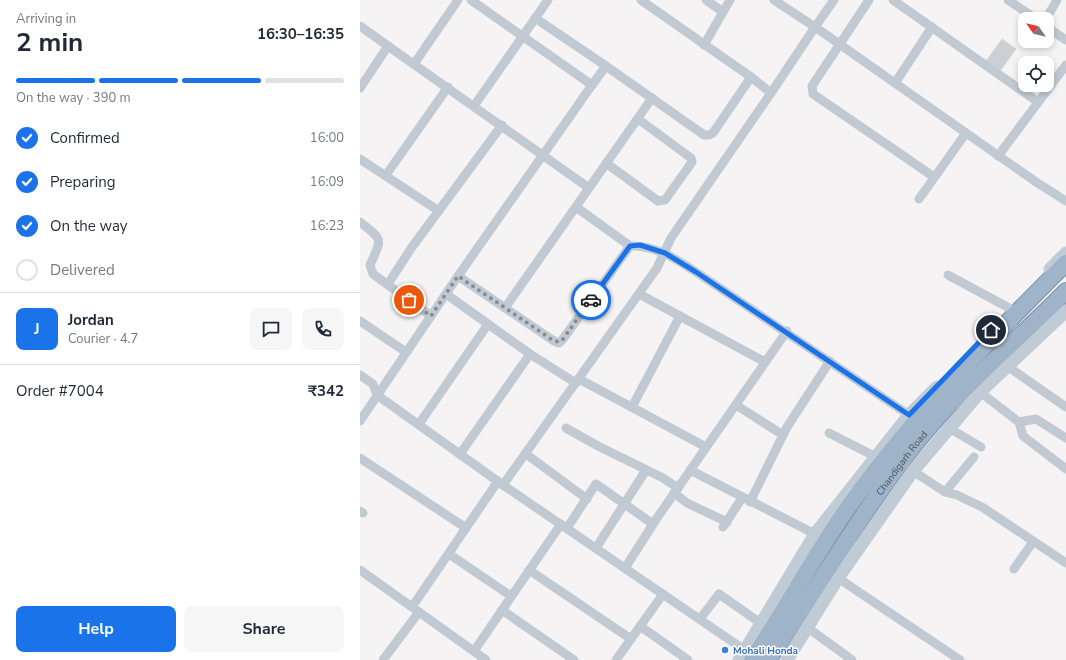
<!DOCTYPE html>
<html lang="en">
<head>
<meta charset="utf-8">
<style>
	:root { --surface:#fff; --page:#f6f6f7; --text:#1f2937; --muted:#747a83; --line:#e0e1e3; --accent:#1a73e8 }
	body { margin:0; font-family:"Nunito Sans",sans-serif; background:var(--page); color:var(--text); height:100vh; display:flex; flex-direction:column; font-size:15px; white-space:nowrap }
	* { box-sizing:border-box; margin:0 }
	p { font-size:13px; color:var(--muted) }
	.icon { flex:none; width:22px; height:22px; fill:none; stroke:currentColor; stroke-width:2; stroke-linecap:round; stroke-linejoin:round }
	.map { position:relative; flex:1; overflow:hidden }
	.sheet { display:flex; flex-direction:column; background:var(--surface); width:360px }
	.sheet>* { flex:none }
	.needle { width:26px; rotate:304deg }
	.controls { position:absolute; left:658px; top:12px; display:grid; gap:8px }
	.controls a { display:grid; place-items:center; width:36px; height:36px; border-radius:8px; background:var(--surface); box-shadow:0 2px 6px #0003; font-size:20px }
	.pin { position:absolute; display:grid; place-items:center; width:34px; height:34px; color:#fff; margin:-17px; border:2px solid #fff; border-radius:50%; box-shadow:0 1px 4px #0007 }
	.courier { position:absolute; display:grid; place-items:center; width:40px; height:40px; margin:-20px; border:3px solid #1a73e8; border-radius:50%; background:#fff; color:#222; box-shadow:0 1px 5px #0007 }
	.head em { font-style:normal; font-weight:700 }
	.head div { display:flex; flex-direction:column-reverse }
	.head { display:flex; align-items:center; justify-content:space-between; height:68px; padding:0 16px }
	h1 { font-size:26px; font-weight:700; line-height:30px }
	.bar { display:grid; grid-template-columns:repeat(4,1fr); gap:6px 4px; align-content:center; height:48px; padding:0 16px }
	.bar i { height:5px; border-radius:3px; background:var(--line) }
	.bar .selected { background:var(--accent) }
	.bar p { grid-column:span 4 }
	.line { display:flex; align-items:center; gap:10px; padding:0 16px; border-top:1px solid var(--line) }
	.line div { flex:1 }
	.round { display:grid; place-items:center; flex:none; width:42px; height:42px; border-radius:8px; background:var(--page) }
	ol { padding:0 16px; list-style:none }
	li { display:flex; align-items:center; gap:12px; height:44px }
	li p { margin-inline-start:auto }
	li .icon { padding:4px; border-radius:50%; background:var(--accent); color:#fff; stroke-width:4 }
	li:last-child { color:var(--muted) }
	li i { width:22px; height:22px; border:2px solid var(--line); border-radius:50% }
	.primary-button { display:flex; gap:8px; margin-top:auto; padding:8px 16px }
	.primary-button a { flex:1; height:46px; border-radius:8px; background:var(--accent); color:#fff; font-size:16px; font-weight:700; line-height:46px; text-align:center }
	.primary-button a+a { background:var(--page); color:var(--text) }
	main { display:flex; flex:1; min-height:0 }
	.map>svg:first-child { display:block }
	.building { fill:#cdcfd5; stroke:#d7d9de }
	.lines { fill:none; stroke-linecap:round; stroke-linejoin:round }
	.trunk-casing { stroke:#7690ad; stroke-width:18 }
	.minor { stroke:#c1cad2; stroke-width:9 }
	.secondary { stroke:#c1cbd6; stroke-width:13 }
	.trunk { stroke:#9fb4c9; stroke-width:16 }
	.done { stroke:#868d94; stroke-width:4; stroke-dasharray:0 7.2 }
	.route { stroke:#1a73e8; stroke-width:5 }
	.shop-dot { fill:#3f7fe0; stroke:#fff; stroke-width:1.5 }
	.labels { text-anchor:middle; stroke-width:3; stroke-linejoin:round; paint-order:stroke }
	.street-label { font-size:10px; fill:#4a5661; stroke:#fff }
	.shop-label { font-size:10px; font-weight:bold; fill:#366cbe; stroke:#fff; text-anchor:start }
</style>
</head>
<body>
<main>
<section class="sheet">
<div class="head"><div><h1>2 min</h1><p>Arriving in</p></div><em>16:30–16:35</em></div>
<div class="bar"><i class="selected"></i><i class="selected"></i><i class="selected"></i><i></i><p>On the way · 390 m</p></div>
<ol>
<li><svg class="icon" aria-label="check" viewBox="0 0 24 24"><path d="M5 12l5 5 9-10"/></svg>Confirmed<p>16:00</p></li>
<li><svg class="icon" aria-label="check" viewBox="0 0 24 24"><path d="M5 12l5 5 9-10"/></svg>Preparing<p>16:09</p></li>
<li><svg class="icon" aria-label="check" viewBox="0 0 24 24"><path d="M5 12l5 5 9-10"/></svg>On the way<p>16:23</p></li>
<li><i></i>Delivered</li>
</ol>
<div class="line" style="height:72px"><b class="round" style="background:var(--accent);color:#fff">J</b><div><b>Jordan</b><p>Courier · 4.7</p></div><a class="round"><svg class="icon" aria-label="chat" viewBox="0 0 24 24"><path d="M4 5h16v11H9l-5 4z"/></svg></a><a class="round"><svg class="icon" aria-label="phone" viewBox="0 0 24 24"><path d="M5 4h4l2 5-3 2q2 4 5 5l2-3 5 2v4C11 20 4 13 5 4z"/></svg></a></div>
<div class="line" style="height:52px"><div>Order #7004</div><b>₹342</b></div>
<div class="primary-button"><a>Help</a><a>Share</a></div>
</section>
<div class="map">
<svg width="706" height="660" viewBox="0 0 706 660">
	<rect width="100%" height="100%" fill="#f5f3f3"/>
	<!-- building -->
	<path class="building" d="M642 39 656 49 640 71 626 61Z"/>
	<g class="lines">
		<defs>
			<g id="trunk">
				<path d="M392 660C427 608 456 552 492 502 555 415 631 338 706 263"/>
				<path id="s1" d="M408 660C456 590 499 516 551 449 595 392 656 342 706 291"/>
			</g>
		</defs>
		<!-- trunk casing -->
		<use href="#trunk" class="trunk-casing"/>
		<!-- minor -->
		<g class="minor">
			<path d="M111 0 232 85 246 66 344 135H349L353 133 391 77 411 93 455 27 676 182 706 201"/>
			<path d="M281 0 391 77"/>
			<path d="M346 0 363 12 370 0"/>
			<path d="M414 0 455 27 474 0"/>
			<path d="M509 0 452 86 453 94 574 177"/>
			<path d="M533 0 678 102"/>
			<path d="M648 0 676 19"/>
			<path d="M175 18 246 66"/>
			<path d="M686 19 697 0"/>
			<path d="M0 26 28 46 0 88"/>
			<path d="M687 27 706 40"/>
			<path d="M344 45 363 12"/>
			<path d="M28 46 229 188"/>
			<path d="M54 64 98 0"/>
			<path d="M535 83 572 27"/>
			<path d="M114 106 188 0"/>
			<path d="M638 156 706 65"/>
			<path d="M0 159 79 211"/>
			<path d="M246 163 298 201 305 200 332 162 331 158 278 119"/>
			<path d="M26 175 88 87"/>
			<path d="M559 199 606 133"/>
			<path d="M0 222C24 241 22 238 10 265L13 274 71 316"/>
			<path d="M270 246C295 245 316 259 336 272L549 415"/>
			<path d="M588 275 651 309"/>
			<path d="M98 276 194 341 199 343 203 339 270 246 216 207"/>
			<path d="M28 284 52 247 142 125"/>
			<path d="M86 294 128 324"/>
			<path d="M279 294 405 362"/>
			<path d="M145 308 292 98"/>
			<path d="M0 321 46 352"/>
			<path d="M647 366 706 407"/>
			<path d="M0 375 13 384 17 395 143 485 297 268 311 238 411 93"/>
			<path d="M219 379 346 447"/>
			<path d="M620 392 655 419 659 422 676 419 706 438"/>
			<path d="M376 405 423 435"/>
			<path d="M272 407 320 316"/>
			<path d="M0 421 98 276 232 85"/>
			<path d="M659 422 663 436 706 469"/>
			<path d="M59 424 128 324 170 354"/>
			<path d="M206 428 238 446 303 478 318 488"/>
			<path d="M589 428 621 447"/>
			<path d="M469 433 516 457"/>
			<path d="M100 454 170 354 216 383"/>
			<path d="M166 454 227 499"/>
			<path d="M0 458 106 528"/>
			<path d="M330 470 455 534"/>
			<path d="M553 471 585 492 597 495 622 507 706 563"/>
			<path d="M143 485 386 651"/>
			<path d="M585 492 614 457"/>
			<path d="M314 493 327 503 367 522"/>
			<path d="M390 502 427 427 470 361"/>
			<path d="M0 511 3 513"/>
			<path d="M363 527 382 498"/>
			<path d="M207 528 236 484 293 524"/>
			<path d="M236 548 286 470"/>
			<path d="M89 554 151 596"/>
			<path d="M265 568 297 518 427 331"/>
			<path d="M654 569 673 542"/>
			<path d="M0 570 126 660"/>
			<path d="M169 570 271 639"/>
			<path d="M478 578 600 660"/>
			<path d="M52 607 138 481"/>
			<path d="M142 610 214 660"/>
			<path d="M340 619 359 594 402 624"/>
			<path d="M280 626 328 660"/>
			<path d="M448 628 492 660"/>
			<path d="M114 651 201 524"/>
			<path d="M23 660 59 612"/>
			<path d="M256 660 303 594"/>
		</g>
		<!-- secondary -->
		<g class="secondary">
			<path d="M690 269 706 253"/>
			<path d="M379 660 455 534 549 415 577 387"/>
			<path d="M427 660 478 578 553 471 620 392 706 311"/>
		</g>
		<!-- trunk -->
		<use href="#trunk" class="trunk"/>
	</g>
	<g class="lines">
		<!-- done -->
		<path class="done" d="M49 300 71 316 98 276 194 341 199 342 203 339 231 300"/>
		<!-- route -->
		<path class="route" d="M231 300 270 246 280 245 305 253 336 272 549 415 631 330"/>
	</g>
	<!-- markers -->
	<circle class="shop-dot" cx="365" cy="650" r="4"/>
	<g class="labels">
		<!-- street labels -->
		<g class="street-label">
			<text dy="4" stroke="none"><textPath href="#s1" startOffset="238">Chandigarh Road</textPath></text>
		</g>
		<!-- shop labels -->
		<g class="shop-label">
			<text x="373" y="654">Mohali Honda</text>
		</g>
	</g>
</svg>
<div class="controls">
<a><svg class="needle" viewBox="-14 -14 28 28"><path d="M0-13l5 13h-10z" fill="#e53935"/><path d="M0 13l5-13h-10z" fill="#747a83"/></svg></a>
<a><svg class="icon" aria-label="locate" viewBox="0 0 24 24"><circle cx="12" cy="12" r="6"/><path d="M12 2v4M12 18v4M2 12h4M18 12h4"/></svg></a>
</div>
<div class="pin" style="left:49px;top:300px;background:#ea580c"><svg class="icon" aria-label="bag" viewBox="0 0 24 24"><path d="M5 8h14l-1 12H6zM9 8a3 3 0 0 1 6 0"/></svg></div>
<div class="pin" style="left:631px;top:330px;background:#1f2937"><svg class="icon" aria-label="home" viewBox="0 0 24 24"><path d="M3 11l9-7 9 7M6 9v11h12V9"/></svg></div>
<div class="courier" style="left:231px;top:300px"><svg class="icon" aria-label="car" viewBox="0 0 24 24"><path d="M5 17H2v-5l4-1 3-4h7l3 4 3 1v5h-3M9 17h6M6 11h13"/><circle cx="7" cy="17" r="2"/><circle cx="17" cy="17" r="2"/></svg></div>
</div>
</main>
</body>
</html>
